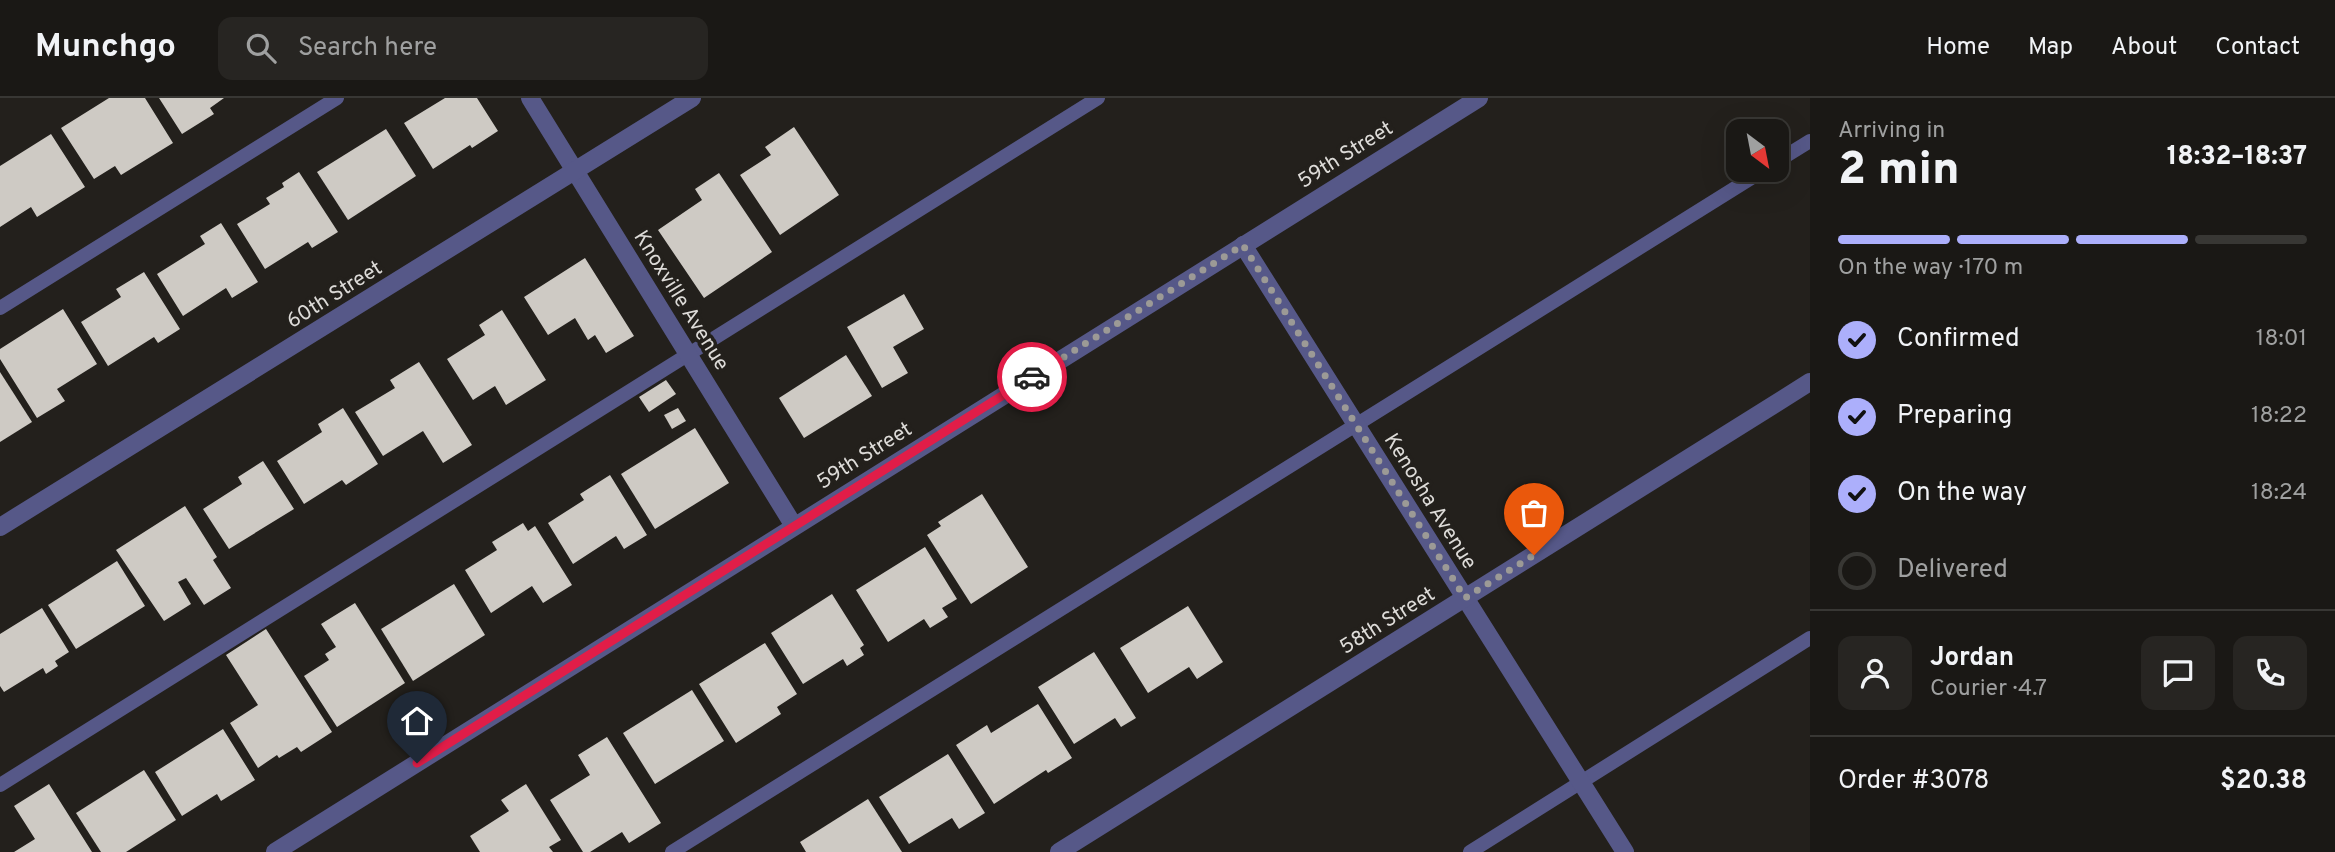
<!DOCTYPE html>
<html lang="en">
<head>
<meta charset="utf-8">
<style>
	:root { --surface:#1a1815; --page:#272522; --text:#f1f3f6; --muted:#9fa0a0; --line:#383734; --accent:#acaffb }
	body { margin:0; font-family:Overpass,sans-serif; background:var(--page); color:var(--text); height:100vh; display:flex; flex-direction:column; font-size:26px; white-space:nowrap }
	* { box-sizing:border-box; margin:0 }
	p { font-size:23px; color:var(--muted) }
	.icon { flex:none; width:38px; height:38px; fill:none; stroke:currentColor; stroke-width:2; stroke-linecap:round; stroke-linejoin:round }
	.map { position:relative; flex:1; overflow:hidden }
	.sheet { display:flex; flex-direction:column; background:var(--surface); width:525px }
	.sheet>* { flex:none }
	.needle { width:46px; rotate:148deg }
	.controls { position:absolute; left:1726px; top:21px; display:grid; gap:14px }
	.controls a { display:grid; place-items:center; width:63px; height:63px; border-radius:14px; background:var(--surface); box-shadow:0 7px 28px #0002,0 0 0 2px var(--line); font-size:35px }
	.pin { position:absolute; display:grid; place-items:center; width:60px; height:60px; color:#fff; margin:-72px -30px; border-radius:50% 50% 50% 0; rotate:-45deg; box-shadow:0 0 7px #0007 }
	.pin .icon { rotate:45deg }
	.courier { position:absolute; display:grid; place-items:center; width:70px; height:70px; margin:-35px; border:5px solid #e11d48; border-radius:50%; background:#fff; color:#222; box-shadow:0 2px 9px #0007 }
	.headline em { font-style:normal; font-weight:800 }
	.headline div { display:flex; flex-direction:column-reverse }
	.headline { display:flex; align-items:center; justify-content:space-between; height:119px; padding:0 28px }
	h1 { font-size:46px; font-weight:800; line-height:52px }
	.bar { display:grid; grid-template-columns:repeat(4,1fr); gap:10px 7px; align-content:center; height:84px; padding:0 28px }
	.bar i { height:9px; border-radius:5px; background:var(--line) }
	.bar .on { background:var(--accent) }
	.bar p { grid-column:span 4 }
	.line { display:flex; align-items:center; gap:18px; padding:0 28px; border-top:2px solid var(--line) }
	.line div { flex:1 }
	.round { display:grid; place-items:center; flex:none; width:74px; height:74px; border-radius:14px; background:var(--page) }
	ol { padding:0 28px; list-style:none }
	li { display:flex; align-items:center; gap:21px; height:77px }
	li p { margin-inline-start:auto }
	li .icon { padding:7px; border-radius:50%; background:var(--accent); color:#111; stroke-width:4 }
	li:last-child { color:var(--muted) }
	li i { width:38px; height:38px; border:4px solid var(--line); border-radius:50% }
	header { display:flex; align-items:center; gap:42px; box-sizing:border-box; height:98px; padding:0 35px; background:var(--surface); border-bottom:2px solid var(--line) }
	header strong { font-size:33px }
	nav { display:flex; gap:38px; margin-inline-start:auto; font-size:24px }
	.search { width:490px; height:63px; background:var(--page); display:flex; align-items:center; gap:18px; box-sizing:border-box; padding:0 24px; border-radius:14px; color:var(--muted); font-size:26px }
	main { display:flex; flex:1; min-height:0 }
	.map>svg:first-child { display:block }
	.building { fill:#cecac4 }
	.lines { fill:none; stroke-linecap:round; stroke-linejoin:round }
	.service { stroke:#565888; stroke-width:14 }
	.minor { stroke:#565888; stroke-width:18 }
	.tertiary { stroke:#565888; stroke-width:18 }
	.done { stroke:#9c9a96; stroke-width:7; stroke-dasharray:0 12.6 }
	.route { stroke:#e11d48; stroke-width:9 }
	.labels { text-anchor:middle; stroke-width:7; stroke-linejoin:round; paint-order:stroke }
	.street-label { font-size:21px; fill:#dddbd8; stroke:#23201c }
</style>
</head>
<body>
<header>
<strong>Munchgo</strong>
<div class="search"><svg class="icon" aria-label="search" viewBox="0 0 24 24"><circle cx="10" cy="10" r="6"/><path d="M15 15l6 6"/></svg>Search here</div>
<nav><a>Home</a><a>Map</a><a>About</a><a>Contact</a></nav>
</header>
<main>
<div class="map">
<svg width="1810" height="754" viewBox="0 0 1810 754">
	<rect width="100%" height="100%" fill="#23201c"/>
	<!-- building -->
	<g class="building">
		<path d="M109 0H145L173 45 121 77 115 68 94 81 61 30Z"/>
		<path d="M159 0H224L210 10 214 16 182 36Z"/>
		<path d="M445 0H477L498 33 472 50 470 47 433 71 404 25Z"/>
		<path d="M794 29 839 97 780 137 740 77 771 57 765 49Z"/>
		<path d="M386 31 416 78 348 122 317 74Z"/>
		<path d="M51 36 85 89 37 119 31 109 0 129V68Z"/>
		<path d="M299 74 338 134 312 150 308 144 265 171 237 126 270 106 266 100 284 89 282 85Z"/>
		<path d="M719 75 772 154 704 200 658 132 702 102 695 91Z"/>
		<path d="M221 125 258 184 232 200 226 190 183 218 157 176 205 146 200 138Z"/>
		<path d="M585 160 634 238 606 255 595 237 588 242 575 220 548 237 524 199Z"/>
		<path d="M144 174 180 231 158 245 154 239 108 268 81 224 121 199 116 191Z"/>
		<path d="M904 196 924 231 893 249 908 275 882 290 847 229Z"/>
		<path d="M63 211 97 266 57 291 65 303 37 320 0 261V251Z"/>
		<path d="M502 212 546 282 506 307 495 288 473 302 447 261 485 237 479 227Z"/>
		<path d="M846 257 872 298 804 340 779 300Z"/>
		<path d="M419 264 472 347 443 365 423 333 383 358 355 314 395 290 390 282Z"/>
		<path d="M0 274 32 324 0 344Z"/>
		<path d="M666 282 676 296 649 314 639 299Z"/>
		<path d="M343 310 378 366 346 387 342 382 304 406 277 363 322 334 318 326Z"/>
		<path d="M678 310 686 323 672 331 664 317Z"/>
		<path d="M695 330 729 385 655 431 621 376Z"/>
		<path d="M263 363 294 411 229 451 203 411 242 386 238 379Z"/>
		<path d="M610 377 647 437 624 451 616 438 573 466 548 425 584 402 580 396Z"/>
		<path d="M982 396 1028 469 971 506 927 437 941 428 938 424Z"/>
		<path d="M185 408 217 459 213 462 231 490 204 507 186 480 178 484 191 506 164 523 116 452Z"/>
		<path d="M523 425 528 433 535 428 572 487 543 505 532 488 491 515 465 472 497 452 492 444Z"/>
		<path d="M925 449 957 501 942 510 948 519 930 530 924 521 888 544 856 492Z"/>
		<path d="M117 463 145 508 76 551 48 507Z"/>
		<path d="M454 486 485 537 413 583 381 531Z"/>
		<path d="M832 496 864 547 860 550 864 557 847 568 843 561 803 586 771 535Z"/>
		<path d="M355 505 405 585 337 629 304 578 329 562 325 556 336 549 321 526Z"/>
		<path d="M1188 508 1223 564 1197 581 1189 569 1148 595 1120 550Z"/>
		<path d="M42 510 69 554 55 563 58 568 46 576 43 570 4 594 0 588V536Z"/>
		<path d="M266 531 332 634 301 654 297 649 279 660 277 657 258 670 230 625 258 607 226 557Z"/>
		<path d="M765 545 797 596 777 609 781 616 736 645 699 586Z"/>
		<path d="M1094 554 1136 620 1121 629 1115 620 1074 646 1038 589Z"/>
		<path d="M692 592 724 643 655 686 623 635Z"/>
		<path d="M1038 606 1072 660 1048 675 1046 672 994 706 956 647 987 627 991 635Z"/>
		<path d="M223 631 255 682 221 703 217 696 182 718 155 674Z"/>
		<path d="M607 639 661 725 629 745 622 734 590 754H583L550 702 590 677 578 657Z"/>
		<path d="M948 656 985 715 959 731 952 720 909 746 879 699Z"/>
		<path d="M144 672 176 722 126 754H101L76 715Z"/>
		<path d="M49 686 92 754H14L35 741 14 708Z"/>
		<path d="M526 686 561 742 549 749 553 754H480L470 738 509 713 501 702Z"/>
		<path d="M868 701 902 754H806L800 744Z"/>
	</g>
	<g class="lines">
		<!-- service -->
		<g class="service">
			<path d="M1776 64 1810 43"/>
			<path d="M0 210 337 0"/>
			<path d="M0 687 1098 0"/>
			<path d="M672 754 1764 72"/>
			<path d="M1470 754 1810 540"/>
		</g>
		<!-- minor -->
		<g class="minor">
			<path d="M530 0 794 428"/>
			<path d="M1243 147 1625 754"/>
			<path d="M0 429 692 0"/>
			<path d="M275 754 1479 0"/>
		</g>
		<!-- tertiary -->
		<path class="tertiary" d="M1059 754 1810 284"/>
	</g>
	<g class="lines">
		<!-- done -->
		<path class="done" d="M1032 279 1243 147 1465 500 1534 457"/>
		<!-- route -->
		<path class="route" d="M417 665 1032 279"/>
	</g>
	<g class="labels">
		<!-- street labels -->
		<g class="street-label">
			<text transform="translate(1345 56) rotate(-32)" y="7">59th Street</text>
			<text transform="translate(334 196) rotate(-32)" y="7">60th Street</text>
			<text transform="translate(682 202) rotate(58)" y="7">Knoxville Avenue</text>
			<text transform="translate(864 357) rotate(-32)" y="7">59th Street</text>
			<text transform="translate(1431 403) rotate(58)" y="7">Kenosha Avenue</text>
			<text transform="translate(1387 522) rotate(-32)" y="7">58th Street</text>
		</g>
	</g>
</svg>
<div class="controls">
<a><svg class="needle" viewBox="-14 -14 28 28"><path d="M0-13l5 13h-10z" fill="#e53935"/><path d="M0 13l5-13h-10z" fill="#9fa0a0"/></svg></a>
</div>
<div class="pin" style="left:1534px;top:457px;background:#ea580c"><svg class="icon" aria-label="bag" viewBox="0 0 24 24"><path d="M5 8h14l-1 12H6zM9 8a3 3 0 0 1 6 0"/></svg></div>
<div class="pin" style="left:417px;top:665px;background:#1f2937"><svg class="icon" aria-label="home" viewBox="0 0 24 24"><path d="M3 11l9-7 9 7M6 9v11h12V9"/></svg></div>
<div class="courier" style="left:1032px;top:279px"><svg class="icon" aria-label="car" viewBox="0 0 24 24"><path d="M5 17H2v-5l4-1 3-4h7l3 4 3 1v5h-3M9 17h6M6 11h13"/><circle cx="7" cy="17" r="2"/><circle cx="17" cy="17" r="2"/></svg></div>
</div>
<section class="sheet">
<div class="headline"><div><h1>2 min</h1><p>Arriving in</p></div><em>18:32–18:37</em></div>
<div class="bar"><i class="on"></i><i class="on"></i><i class="on"></i><i></i><p>On the way · 170 m</p></div>
<ol>
<li><svg class="icon" aria-label="check" viewBox="0 0 24 24"><path d="M5 12l5 5 9-10"/></svg>Confirmed<p>18:01</p></li>
<li><svg class="icon" aria-label="check" viewBox="0 0 24 24"><path d="M5 12l5 5 9-10"/></svg>Preparing<p>18:22</p></li>
<li><svg class="icon" aria-label="check" viewBox="0 0 24 24"><path d="M5 12l5 5 9-10"/></svg>On the way<p>18:24</p></li>
<li><i></i>Delivered</li>
</ol>
<div class="line" style="height:126px"><a class="round"><svg class="icon" aria-label="person" viewBox="0 0 24 24"><circle cx="12" cy="8" r="4"/><path d="M4 21q1-7 8-7t8 7"/></svg></a><div><b>Jordan</b><p>Courier · 4.7</p></div><a class="round"><svg class="icon" aria-label="chat" viewBox="0 0 24 24"><path d="M4 5h16v11H9l-5 4z"/></svg></a><a class="round"><svg class="icon" aria-label="phone" viewBox="0 0 24 24"><path d="M5 4h4l2 5-3 2q2 4 5 5l2-3 5 2v4C11 20 4 13 5 4z"/></svg></a></div>
<div class="line" style="height:91px"><div>Order #3078</div><b>$20.38</b></div>
</section>
</main>
</body>
</html>
